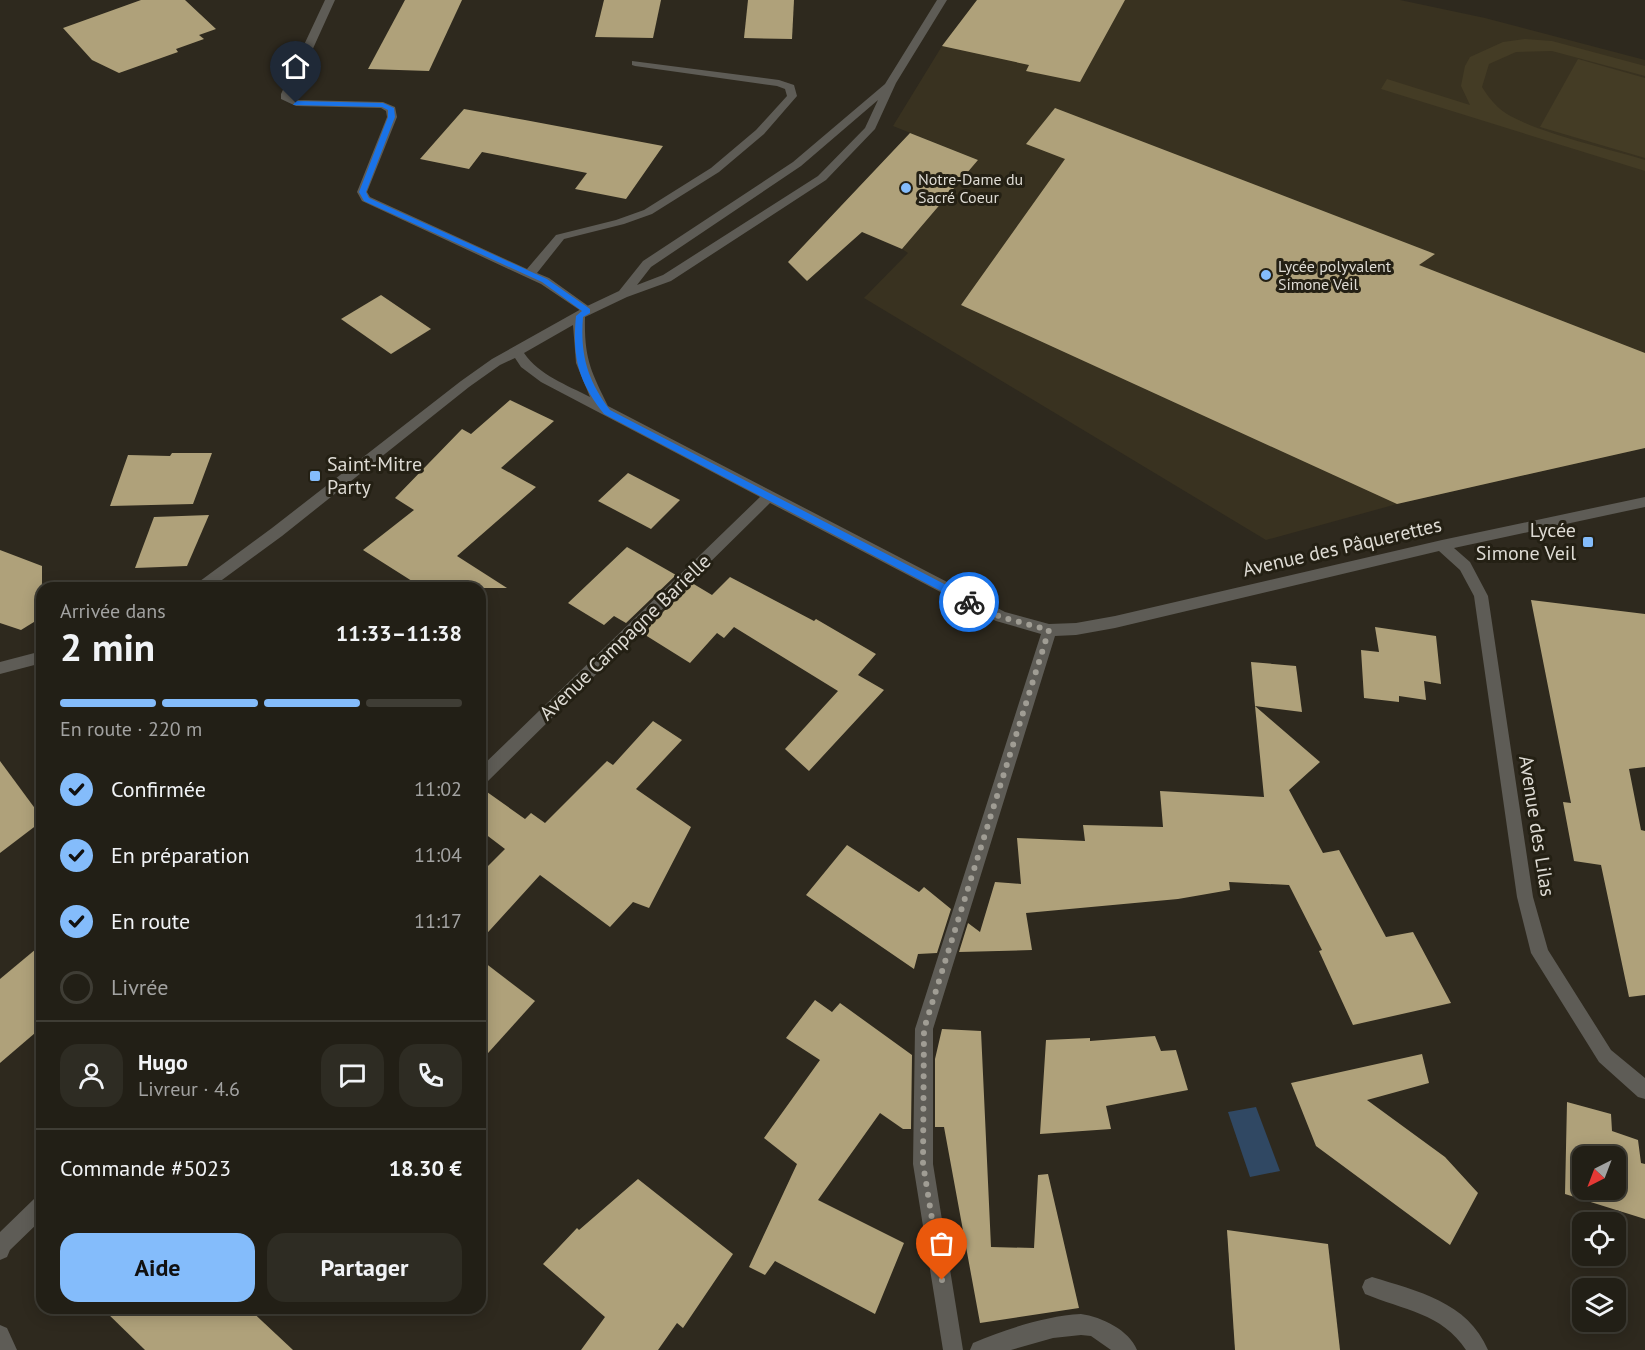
<!DOCTYPE html>
<html lang="fr">
<head>
<meta charset="utf-8">
<style>
	:root { --surface:#221f16; --page:#2e2c23; --text:#f1f3f6; --muted:#a2a2a1; --line:#3f3d35; --accent:#84bcfb }
	body { margin:0; font-family:"PT Sans",sans-serif; background:var(--page); color:var(--text); height:100vh; display:flex; flex-direction:column; font-size:22px; white-space:nowrap }
	* { box-sizing:border-box; margin:0 }
	p { font-size:20px; color:var(--muted) }
	.icon { flex:none; width:33px; height:33px; fill:none; stroke:currentColor; stroke-width:2; stroke-linecap:round; stroke-linejoin:round }
	.map { position:relative; flex:1; overflow:hidden }
	.drawer { position:absolute; left:36px; top:582px; width:450px; height:732px; display:flex; flex-direction:column; background:var(--surface); border-radius:18px; box-shadow:0 3px 15px #0003,0 0 0 2px var(--line) }
	.drawer>* { flex:none }
	.needle { width:39px; rotate:222deg }
	.fabs { position:absolute; left:1572px; top:1146px; display:grid; gap:12px }
	.fabs a { display:grid; place-items:center; width:54px; height:54px; border-radius:12px; background:var(--surface); box-shadow:0 3px 15px #0003,0 0 0 2px var(--line); font-size:30px }
	.pin { position:absolute; display:grid; place-items:center; width:51px; height:51px; color:#fff; margin:-62px -26px; border-radius:50% 50% 50% 0; rotate:-45deg; box-shadow:0 0 6px #0007 }
	.pin .icon { rotate:45deg }
	.courier { position:absolute; display:grid; place-items:center; width:60px; height:60px; margin:-30px; border:4px solid #1a73e8; border-radius:50%; background:#fff; color:#222; box-shadow:0 2px 8px #0007 }
	.overview em { font-style:normal; font-weight:700 }
	.overview div { display:flex; flex-direction:column-reverse }
	.overview { display:flex; align-items:center; justify-content:space-between; height:102px; padding:0 24px }
	h1 { font-size:39px; font-weight:700; line-height:45px }
	.bar { display:grid; grid-template-columns:repeat(4,1fr); gap:9px 6px; align-content:center; height:72px; padding:0 24px }
	.bar i { height:8px; border-radius:4px; background:var(--line) }
	.bar .selected { background:var(--accent) }
	.bar p { grid-column:span 4 }
	.line { display:flex; align-items:center; gap:15px; padding:0 24px; border-top:2px solid var(--line) }
	.line div { flex:1 }
	.round { display:grid; place-items:center; flex:none; width:63px; height:63px; border-radius:18px; background:var(--page) }
	ol { padding:0 24px; list-style:none }
	li { display:flex; align-items:center; gap:18px; height:66px }
	li p { margin-inline-start:auto }
	li .icon { padding:6px; border-radius:50%; background:var(--accent); color:#111; stroke-width:4 }
	li:last-child { color:var(--muted) }
	li i { width:33px; height:33px; border:3px solid var(--line); border-radius:50% }
	.action { display:flex; gap:12px; margin-top:auto; padding:12px 24px }
	.action a { flex:1; height:69px; border-radius:18px; background:var(--accent); color:#111; font-size:24px; font-weight:700; line-height:69px; text-align:center }
	.action a+a { background:var(--page); color:var(--text) }
	.map>svg:first-child { display:block }
	.built { fill:#393220 }
	.green { fill:#443c25 }
	.water { fill:#304863 }
	.building { fill:#afa17a; fill-rule:evenodd }
	.lines { fill:none; stroke-linecap:round; stroke-linejoin:round }
	.service { fill:#5e5c56; fill-rule:evenodd }
	.minor { fill:#5e5c56; fill-rule:evenodd }
	.route { fill:#1a73e8 }
	.done { stroke:#a09d94; stroke-width:6; stroke-dasharray:0 10.8 }
	.poi-dot { fill:#84bcfb; stroke:#242014; stroke-width:2 }
	.labels { text-anchor:middle; stroke-width:6; stroke-linejoin:round; paint-order:stroke }
	.far-poi-label { font-size:16px; fill:#dedbd4; stroke:#242014; text-anchor:start }
	.poi-label { font-size:20px; fill:#dedbd4; stroke:#242014; text-anchor:start }
	.street-label { font-size:20px; fill:#dedbd4; stroke:#242014 }
</style>
</head>
<body>
<div class="map">
<svg width="1645" height="1350" viewBox="0 0 1645 1350">
	<rect width="100%" height="100%" fill="#2e291e"/>
	<!-- built -->
	<path class="built" d="M977 0H1400L1485 18 1645 60V448L1397 504 1266 540 864 298 908 253 902 249 978 160 893 126 942 46Z"/>
	<!-- green -->
	<g class="green">
		<path d="M1525 39 1552 41 1645 66V76L1552 51 1516 52 1489 64 1482 87C1489 98 1496 107 1507 114 1541 134 1606 148 1645 160V171L1381 89 1387 79 1470 105 1461 86 1465 66 1470 57 1503 42Z"/>
		<path d="M1578 59 1645 78V158L1540 127Z"/>
	</g>
	<!-- water -->
	<path class="water" d="M1256 1107 1280 1171 1250 1177 1228 1112Z"/>
	<!-- building -->
	<g class="building">
		<path d="M141 0H185L216 29 199 35 204 39 176 49 178 52 119 73 92 60 63 28Z"/>
		<path d="M405 0H462L429 71 368 69Z"/>
		<path d="M604 0H661L653 38 595 37Z"/>
		<path d="M748 0H794L792 39 744 38Z"/>
		<path d="M977 0H1125L1080 82 1026 71 1029 65 942 46Z"/>
		<path d="M1055 108 1435 254 1419 265 1645 353V448L1397 504 961 305 1065 159 1026 144Z"/>
		<path d="M464 109 525 120 663 146 626 199 575 189 587 173 482 152 469 169 420 159Z"/>
		<path d="M910 133 978 160 902 249 862 232 807 281 788 262Z"/>
		<path d="M381 295 431 329 391 354 341 319Z"/>
		<path d="M510 400 554 421 501 468 536 487 457 556 507 588H423L363 550 414 510 395 498 462 429 471 434Z"/>
		<path d="M172 453H212L193 504 110 506 128 455 170 456Z"/>
		<path d="M628 473 680 500 651 529 598 501Z"/>
		<path d="M209 515 187 566 135 568 154 517Z"/>
		<path d="M627 547 676 575 626 623 614 616 604 625 568 603Z"/>
		<path d="M0 550 42 566V617L21 630 0 623Z"/>
		<path d="M730 577 814 621 816 619 876 654 858 675 884 690 809 771 785 749 838 691 734 627 724 638 717 633 690 663 642 633 692 583 712 595Z"/>
		<path d="M1531 600 1645 614V767L1629 769 1641 830 1645 831V995L1629 997 1601 865 1574 861 1563 802 1571 803Z"/>
		<path d="M1375 627 1436 636 1441 684 1424 681 1426 700 1399 696V702L1364 698 1361 650 1379 652Z"/>
		<path d="M1251 662 1296 666 1302 712 1255 706Z"/>
		<path d="M1255 706 1320 762 1289 790 1323 853 1339 850 1386 937 1413 932 1451 1003 1353 1025 1319 951 1322 950 1289 885 1229 882 1230 890 1178 899 1026 913 1032 950 959 952 968 923 980 932 995 882 1021 884 1017 838 1085 841 1083 825 1163 827 1160 791 1264 797Z"/>
		<path d="M653 721 682 740 636 789 691 827 649 908 633 902 610 927 540 875 480 941V874L505 849 480 830V787L525 819 531 813 545 823 607 761 613 765Z"/>
		<path d="M0 761 42 818V821L0 853Z"/>
		<path d="M847 845 919 892 924 887 951 909 937 953 918 954 914 969 806 895Z"/>
		<path d="M42 944V1027L0 1063V979Z"/>
		<path d="M480 959 535 1001 480 1062Z"/>
		<path d="M815 1000 832 1012 840 1003 912 1055 911 1129H903L880 1113 818 1200 904 1243 875 1314 775 1261 765 1275 749 1267 797 1164 764 1138 820 1060 786 1038Z"/>
		<path d="M942 1029 981 1031 991 1247 1034 1248 1038 1175 1048 1174 1079 1308 980 1323 944 1127H935V1059Z"/>
		<path d="M1155 1036 1161 1051 1176 1050 1188 1090 1106 1106 1111 1129 1040 1134 1046 1040 1090 1038V1041Z"/>
		<path d="M1422 1054 1429 1083 1367 1100 1445 1157 1478 1193 1450 1245 1316 1146 1291 1083Z"/>
		<path d="M1567 1102 1611 1114 1612 1131 1638 1140 1641 1163 1645 1164V1219L1565 1194ZM1582 1156H1616V1190H1582Z"/>
		<path d="M638 1179 733 1254 683 1328 677 1323 658 1350H581L605 1317 543 1264 577 1228 579 1230Z"/>
		<path d="M1227 1230 1328 1244 1340 1350H1235Z"/>
		<path d="M102 1308H248L293 1350H145Z"/>
	</g>
	<g class="lines">
		<!-- service -->
		<g class="service">
			<path d="M325 0H335L291 97 297 100 383 102 395 107 397 117 367 192 370 197 527 269 556 235 616 220 644 210 711 168 756 130 787 96 785 89 777 86 635 66 632 65V61L779 80 794 85 797 96 764 134 719 172 652 214 624 224 564 239 537 273 549 278 591 308V314L587 315 541 284 362 201 357 192 387 117 386 111 381 108 296 106 281 99V94Z"/>
			<path d="M1372 1277C1417 1291 1468 1302 1488 1350H1466C1442 1313 1403 1310 1365 1294L1362 1287 1365 1280Z"/>
			<path d="M1081 1314C1102 1317 1129 1330 1137 1350H1111L1091 1336 1081 1335 1053 1338 1011 1350H970L973 1343C1007 1329 1045 1316 1081 1314Z"/>
		</g>
		<!-- minor -->
		<g class="minor">
			<path d="M937 0H947L896 83 875 129 826 180 671 281 627 297 585 317C584 359 591 371 608 406L1005 612 1049 624 1076 623 1115 616 1442 540 1645 497V507L1454 548 1470 562 1488 596 1533 897 1548 950 1611 1050 1645 1078V1099L1638 1097 1599 1062 1531 953 1517 897 1474 596 1460 570 1439 551 1115 628 1076 635 1055 636 933 1029V1164L963 1350H943L913 1164 915 1029 1041 634 996 621 770 503 486 783 480 785V768L760 497 541 382 521 367 515 358 500 365 469 387 282 536 211 588H194L196 584 272 528 461 381 492 359 583 308 619 291 643 261 793 162 885 84ZM878 100 865 128 818 176 663 275 637 285 651 267 801 166ZM573 325 576 363 590 397C567 385 539 375 524 353Z"/>
			<path d="M42 651V663L0 674V662Z"/>
			<path d="M42 1195V1219L10 1250 7 1257 0 1260V1232L35 1198Z"/>
			<path d="M0 1325 7 1328 17 1350H0Z"/>
		</g>
	</g>
	<!-- route -->
	<path class="route" d="M296 101 383 103 394 108 395 117 366 192 369 198 547 279 590 309V313L583 317C580 354 587 380 610 410L973 599V604H966L604 414C578 381 572 357 576 316L582 311 542 282 364 201 359 192 388 117V110L382 107 293 105Z"/>
	<g class="lines">
		<!-- done -->
		<path class="done" d="M942 1280 923 1164 924 1029 1049 630 1001 617 969 602"/>
	</g>
	<!-- markers -->
	<g class="poi-dot">
		<circle cx="906" cy="188" r="6"/>
		<circle cx="1266" cy="275" r="6"/>
		<rect x="309" y="470" width="12" height="12" rx="3"/>
		<rect x="1582" y="536" width="12" height="12" rx="3"/>
	</g>
	<g class="labels">
		<!-- far-poi labels -->
		<g class="far-poi-label">
			<text x="918" y="185">Notre-Dame du<tspan x="918" dy="18">Sacré Coeur</tspan></text>
			<text x="1278" y="272">Lycée polyvalent<tspan x="1278" dy="18">Simone Veil</tspan></text>
		</g>
		<!-- poi labels -->
		<g class="poi-label">
			<text x="327" y="471">Saint-Mitre<tspan x="327" dy="23">Party</tspan></text>
			<text x="1576" y="537" text-anchor="end">Lycée<tspan x="1576" dy="23">Simone Veil</tspan></text>
		</g>
		<!-- street labels -->
		<g class="street-label">
			<text transform="translate(1342 547) rotate(-13)" y="7">Avenue des Pâquerettes</text>
			<text transform="translate(625 637) rotate(-44)" y="7">Avenue Campagne Barielle</text>
			<text transform="translate(1537 826) rotate(81)" y="7">Avenue des Lilas</text>
		</g>
	</g>
</svg>
<div class="fabs">
<a><svg class="needle" viewBox="-14 -14 28 28"><path d="M0-13l5 13h-10z" fill="#e53935"/><path d="M0 13l5-13h-10z" fill="#a2a2a1"/></svg></a>
<a><svg class="icon" aria-label="locate" viewBox="0 0 24 24"><circle cx="12" cy="12" r="6"/><path d="M12 2v4M12 18v4M2 12h4M18 12h4"/></svg></a>
<a><svg class="icon" aria-label="layers" viewBox="0 0 24 24"><path d="M12 4l9 5-9 5-9-5zM3 14l9 5 9-5"/></svg></a>
</div>
<div class="pin" style="left:942px;top:1280px;background:#ea580c"><svg class="icon" aria-label="bag" viewBox="0 0 24 24"><path d="M5 8h14l-1 12H6zM9 8a3 3 0 0 1 6 0"/></svg></div>
<div class="pin" style="left:296px;top:103px;background:#1f2937"><svg class="icon" aria-label="home" viewBox="0 0 24 24"><path d="M3 11l9-7 9 7M6 9v11h12V9"/></svg></div>
<div class="courier" style="left:969px;top:602px"><svg class="icon" aria-label="bike" viewBox="0 0 24 24"><circle cx="6" cy="16" r="4"/><circle cx="18" cy="16" r="4"/><path d="M6 16l4-8h5l3 8M10 8l3 8H6M13 5h3"/></svg></div>
<section class="drawer">
<div class="overview"><div><h1>2 min</h1><p>Arrivée dans</p></div><em>11:33–11:38</em></div>
<div class="bar"><i class="selected"></i><i class="selected"></i><i class="selected"></i><i></i><p>En route · 220 m</p></div>
<ol>
<li><svg class="icon" aria-label="check" viewBox="0 0 24 24"><path d="M5 12l5 5 9-10"/></svg>Confirmée<p>11:02</p></li>
<li><svg class="icon" aria-label="check" viewBox="0 0 24 24"><path d="M5 12l5 5 9-10"/></svg>En préparation<p>11:04</p></li>
<li><svg class="icon" aria-label="check" viewBox="0 0 24 24"><path d="M5 12l5 5 9-10"/></svg>En route<p>11:17</p></li>
<li><i></i>Livrée</li>
</ol>
<div class="line" style="height:108px"><a class="round"><svg class="icon" aria-label="person" viewBox="0 0 24 24"><circle cx="12" cy="8" r="4"/><path d="M4 21q1-7 8-7t8 7"/></svg></a><div><b>Hugo</b><p>Livreur · 4.6</p></div><a class="round"><svg class="icon" aria-label="chat" viewBox="0 0 24 24"><path d="M4 5h16v11H9l-5 4z"/></svg></a><a class="round"><svg class="icon" aria-label="phone" viewBox="0 0 24 24"><path d="M5 4h4l2 5-3 2q2 4 5 5l2-3 5 2v4C11 20 4 13 5 4z"/></svg></a></div>
<div class="line" style="height:78px"><div>Commande #5023</div><b>18.30 €</b></div>
<div class="action"><a>Aide</a><a>Partager</a></div>
</section>
</div>
</body>
</html>
